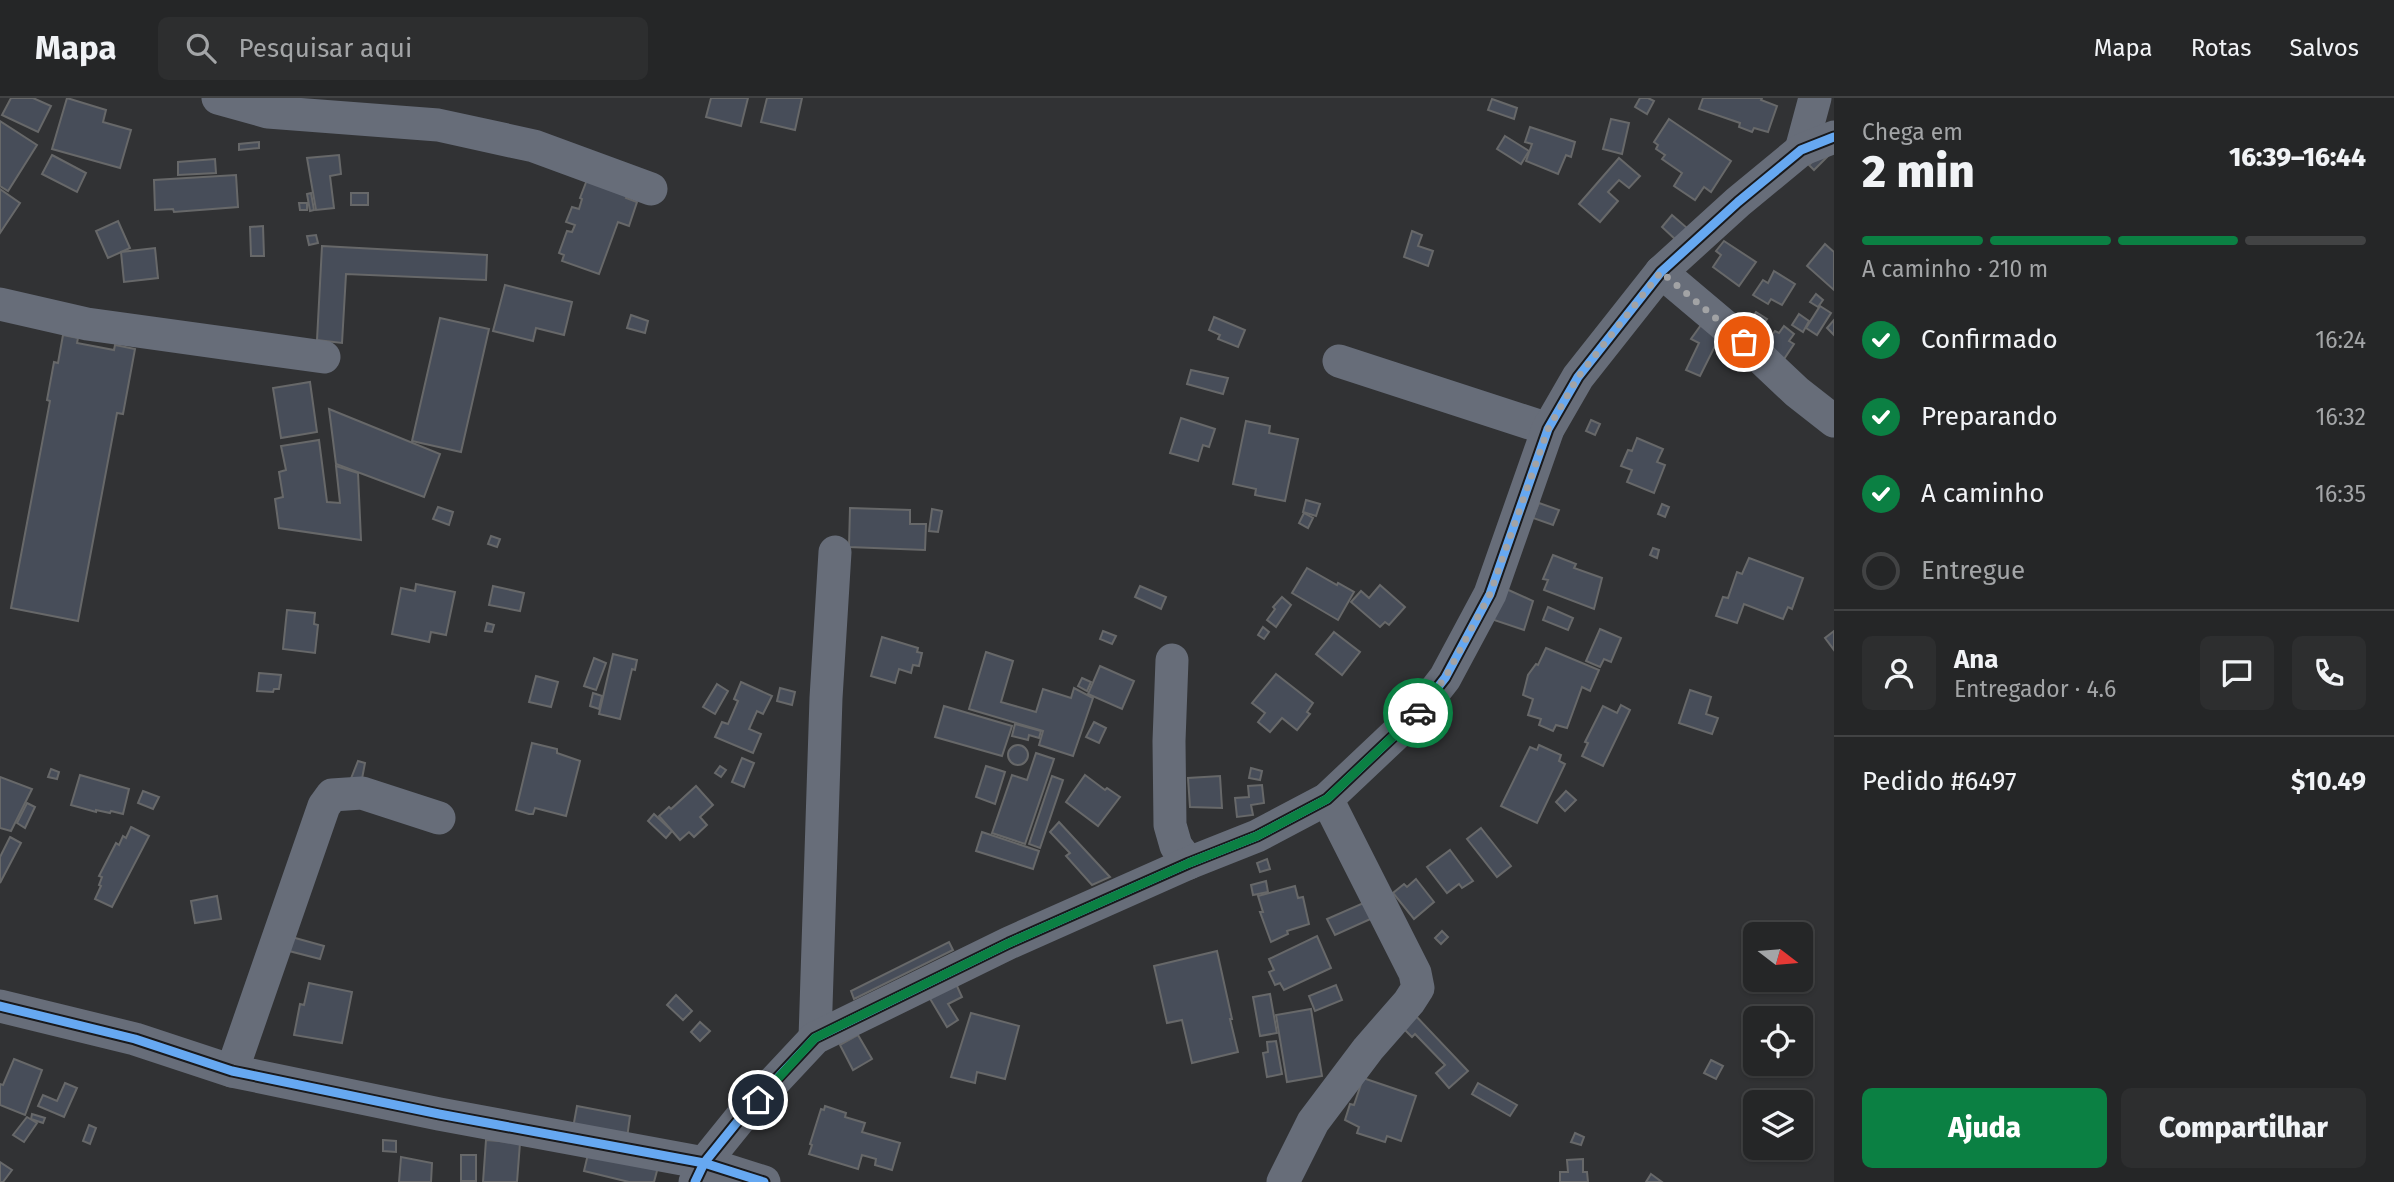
<!DOCTYPE html>
<html lang="pt">
<head>
<meta charset="utf-8">
<style>
	:root { --surface:#252627; --page:#2d2e2f; --text:#f1f3f6; --muted:#a3a5a7; --line:#424344; --accent:#0b8043 }
	body { margin:0; font-family:"Fira Sans",sans-serif; background:var(--page); color:var(--text); height:100vh; display:flex; flex-direction:column; font-size:26px; white-space:nowrap }
	* { box-sizing:border-box; margin:0 }
	p { font-size:23px; color:var(--muted) }
	.icon { flex:none; width:38px; height:38px; fill:none; stroke:currentColor; stroke-width:2; stroke-linecap:round; stroke-linejoin:round }
	.map { position:relative; flex:1; overflow:hidden }
	.panel { display:flex; flex-direction:column; background:var(--surface); width:560px }
	.panel>* { flex:none }
	.needle { width:46px; rotate:106deg }
	.tools { position:absolute; left:1743px; top:824px; display:grid; gap:14px }
	.tools a { display:grid; place-items:center; width:70px; height:70px; border-radius:10px; background:var(--surface); box-shadow:0 2px 5px #0004,0 0 0 2px var(--line); font-size:35px }
	.pin { position:absolute; display:grid; place-items:center; width:60px; height:60px; color:#fff; margin:-30px; border:4px solid #fff; border-radius:50%; box-shadow:0 2px 7px #0007 }
	.courier { position:absolute; display:grid; place-items:center; width:70px; height:70px; margin:-35px; border:5px solid #0b8043; border-radius:50%; background:#fff; color:#222; box-shadow:0 2px 9px #0007 }
	.summary em { font-style:normal; font-weight:800 }
	.summary div { display:flex; flex-direction:column-reverse }
	.summary { display:flex; align-items:center; justify-content:space-between; height:119px; padding:0 28px }
	h1 { font-size:46px; font-weight:800; line-height:52px }
	.bar { display:grid; grid-template-columns:repeat(4,1fr); gap:10px 7px; align-content:center; height:84px; padding:0 28px }
	.bar i { height:9px; border-radius:5px; background:var(--line) }
	.bar .current { background:var(--accent) }
	.bar p { grid-column:span 4 }
	.line { display:flex; align-items:center; gap:18px; padding:0 28px; border-top:2px solid var(--line) }
	.line div { flex:1 }
	.round { display:grid; place-items:center; flex:none; width:74px; height:74px; border-radius:10px; background:var(--page) }
	ol { padding:0 28px; list-style:none }
	li { display:flex; align-items:center; gap:21px; height:77px }
	li p { margin-inline-start:auto }
	li .icon { padding:7px; border-radius:50%; background:var(--accent); color:#fff; stroke-width:4 }
	li:last-child { color:var(--muted) }
	li i { width:38px; height:38px; border:4px solid var(--line); border-radius:50% }
	.cta { display:flex; gap:14px; margin-top:auto; padding:14px 28px }
	.cta a { flex:1; height:80px; border-radius:10px; background:var(--accent); color:#fff; font-size:28px; font-weight:800; line-height:80px; text-align:center }
	.cta a+a { background:var(--page); color:var(--text) }
	header { display:flex; align-items:center; gap:42px; box-sizing:border-box; height:98px; padding:0 35px; background:var(--surface); border-bottom:2px solid var(--line) }
	header strong { font-size:33px }
	nav { display:flex; gap:38px; margin-inline-start:auto; font-size:24px }
	.search { width:490px; height:63px; background:var(--page); display:flex; align-items:center; gap:18px; box-sizing:border-box; padding:0 24px; border-radius:10px; color:var(--muted); font-size:26px }
	main { display:flex; flex:1; min-height:0 }
	.map>svg:first-child { display:block }
	.building { fill:#474d59; stroke:#676869; stroke-width:2 }
	.lines { fill:none; stroke-linecap:round; stroke-linejoin:round }
	.minor { stroke:#676d79; stroke-width:33 }
	.cycleway-casing { stroke:#19191b; stroke-width:13 }
	.cycleway { stroke:#66a8f1; stroke-width:9 }
	.done { stroke:#a2a3a5; stroke-width:7; stroke-dasharray:0 12.6 }
	.route { stroke:#0b8043; stroke-width:9 }
</style>
</head>
<body>
<header>
<strong>Mapa</strong>
<div class="search"><svg class="icon" aria-label="search" viewBox="0 0 24 24"><circle cx="10" cy="10" r="6"/><path d="M15 15l6 6"/></svg>Pesquisar aqui</div>
<nav><a>Mapa</a><a>Rotas</a><a>Salvos</a></nav>
</header>
<main>
<div class="map">
<svg width="1834" height="1084" viewBox="0 0 1834 1084">
	<rect width="100%" height="100%" fill="#313234"/>
	<!-- building -->
	<g class="building">
		<path d="M11 0H33L51 8 38 34 2 17Z"/>
		<path d="M67 0 106 12 103 24 131 32 120 70 52 51Z"/>
		<path d="M711 0H748L741 28 706 19Z"/>
		<path d="M767 0H802L795 32 761 24Z"/>
		<path d="M1640 0H1648L1654 3 1647 16 1635 9Z"/>
		<path d="M1703 0H1762L1761 2 1777 8 1768 34 1754 30 1752 34 1739 29 1740 25 1699 11Z"/>
		<path d="M1492 1 1517 10 1514 21 1488 12Z"/>
		<path d="M1611 21 1629 25 1622 56 1603 51Z"/>
		<path d="M1669 21 1731 63 1711 94 1704 89 1695 102 1674 88 1682 75 1662 61 1665 57 1656 51 1658 47 1654 44Z"/>
		<path d="M0 23 37 47 8 93 0 88Z"/>
		<path d="M1530 29 1575 44 1571 59 1566 57 1558 76 1526 63 1532 46 1525 44Z"/>
		<path d="M1505 38 1529 53 1521 66 1497 51Z"/>
		<path d="M259 44V50L239 52V46Z"/>
		<path d="M1825 52 1830 56 1814 72 1809 67Z"/>
		<path d="M52 57 86 75 77 94 42 76Z"/>
		<path d="M339 57 341 76 330 78 334 110 316 112 307 60Z"/>
		<path d="M1619 60 1640 78 1629 90 1619 82 1608 94 1618 103 1600 124 1579 106Z"/>
		<path d="M215 61 216 75 178 77V64Z"/>
		<path d="M590 74 629 92 626 100 637 104 629 128 618 124 599 176 562 163 564 157 559 155 567 133 572 134 575 127 566 124 572 109 579 111 582 101 580 100Z"/>
		<path d="M236 77 238 109 174 114 173 111 155 112 154 82Z"/>
		<path d="M0 91 20 105 0 135Z"/>
		<path d="M311 95 314 112 310 113 307 96Z"/>
		<rect x="351" y="95" width="17" height="12"/>
		<path d="M299 105H307V112H300Z"/>
		<path d="M1672 117 1687 130 1676 142 1662 129Z"/>
		<path d="M118 123 130 150 108 160 96 133Z"/>
		<path d="M263 128 264 158H251L250 129Z"/>
		<path d="M1412 133 1422 137 1418 148 1433 153 1428 168 1404 159Z"/>
		<path d="M316 137 318 145 309 147 307 138Z"/>
		<path d="M1724 143 1756 164 1739 188 1713 169 1721 157 1716 153Z"/>
		<path d="M1825 146 1834 154V192L1807 168Z"/>
		<path d="M322 148 487 157 486 182 346 176 342 245 317 242Z"/>
		<path d="M155 150 158 180 124 184 121 154Z"/>
		<path d="M1774 173 1795 186 1782 207 1771 201 1768 206 1753 197 1763 182 1768 185Z"/>
		<path d="M505 187 572 204 564 237 536 230 533 243 493 233Z"/>
		<path d="M1816 196 1823 202 1818 209 1810 204Z"/>
		<path d="M1820 208 1831 215 1817 237 1806 230Z"/>
		<path d="M1756 214 1767 221 1754 239 1744 232Z"/>
		<path d="M1799 216 1809 223 1803 234 1792 227Z"/>
		<path d="M631 217 648 223 645 235 627 230Z"/>
		<path d="M1214 219 1245 232 1238 249 1218 241 1220 237 1209 232Z"/>
		<path d="M440 220 489 231 461 354 412 343Z"/>
		<path d="M1834 222V237L1827 230Z"/>
		<path d="M1701 227 1721 236 1700 278 1686 272 1699 245 1691 241Z"/>
		<path d="M1784 228 1794 236 1789 243 1794 246 1784 261 1764 248 1775 233 1779 235Z"/>
		<path d="M63 237 78 240 77 245 114 252 115 247 135 251 123 316 117 315 78 523 11 510 50 303 47 302 54 264 58 265Z"/>
		<path d="M1191 272 1228 280 1223 296 1187 286Z"/>
		<path d="M310 284 317 334 281 340 273 290Z"/>
		<path d="M329 311 440 356 424 399 336 366Z"/>
		<path d="M1181 320 1215 331 1209 349 1203 347 1198 363 1170 355Z"/>
		<path d="M1591 322 1600 326 1595 337 1586 333Z"/>
		<path d="M1246 323 1270 328 1269 335 1298 341 1285 403 1255 397 1256 391 1233 386Z"/>
		<path d="M1637 340 1663 351 1657 364 1665 367 1654 395 1627 384 1632 372 1621 368 1628 352 1632 353Z"/>
		<path d="M319 342 327 404 340 405 336 368 358 375 361 442 279 430 275 401 283 399 279 374 286 372 281 348Z"/>
		<path d="M1306 402 1320 406 1316 418 1303 414Z"/>
		<path d="M1539 405 1559 412 1553 427 1533 420Z"/>
		<path d="M1662 406 1669 409 1665 419 1658 416Z"/>
		<path d="M438 409 453 414 449 427 433 421Z"/>
		<path d="M850 410 910 412V426H926L925 452 849 449Z"/>
		<path d="M932 411 942 413 938 434 929 433Z"/>
		<path d="M1304 415 1313 420 1308 430 1299 425Z"/>
		<path d="M491 438 500 441 497 449 488 446Z"/>
		<path d="M1653 450 1659 452 1657 460 1650 457Z"/>
		<path d="M1553 457 1576 466 1574 470 1602 480 1594 511 1544 492 1548 482 1543 481Z"/>
		<path d="M1749 460 1803 480 1792 511 1788 509 1783 521 1744 506 1737 525 1716 518 1723 499 1728 500 1737 474 1742 476Z"/>
		<path d="M1307 470 1337 487 1338 485 1354 494 1338 522 1292 495Z"/>
		<path d="M416 486 455 494 446 537 431 534 429 544 392 536 401 490 415 493Z"/>
		<path d="M1380 487 1405 509 1389 527 1385 524 1380 529 1351 504 1361 493 1369 500Z"/>
		<path d="M493 488 524 495 520 513 489 507Z"/>
		<path d="M1140 488 1166 499 1161 511 1135 499Z"/>
		<path d="M1504 490 1533 503 1524 532 1491 521Z"/>
		<path d="M1282 499 1291 507 1276 529 1267 522 1275 511 1273 509Z"/>
		<path d="M1548 509 1573 520 1568 532 1543 522Z"/>
		<path d="M287 512 315 515 314 526 318 527 315 555 283 551Z"/>
		<path d="M487 525 494 527 492 534 485 533Z"/>
		<path d="M1263 529 1269 534 1264 541 1258 537Z"/>
		<path d="M1600 531 1621 540 1611 564 1604 561 1600 569 1586 563Z"/>
		<path d="M1103 533 1116 538 1112 546 1100 541Z"/>
		<path d="M1834 533V552L1825 540Z"/>
		<path d="M1334 534 1360 554 1342 577 1316 556Z"/>
		<path d="M882 539 918 550 917 554 922 555 919 568 913 567 911 575 899 571 895 585 871 578Z"/>
		<path d="M1546 550 1599 572 1590 593 1582 589 1567 630 1556 627 1553 633 1539 627 1541 621 1528 617 1533 601 1523 597 1528 577 1536 566 1538 567Z"/>
		<path d="M986 554 1013 563 1001 604 1036 614 1043 591 1071 600 1074 590 1093 600 1073 658 1039 647 1043 633 969 611Z"/>
		<path d="M613 556 637 562 635 572 632 571 620 621 599 616Z"/>
		<path d="M594 560 606 565 596 592 584 588Z"/>
		<path d="M1100 568 1134 583 1122 611 1088 596Z"/>
		<path d="M259 575 281 577 279 591H274L273 594 257 593Z"/>
		<path d="M1276 576 1313 605 1307 614 1310 616 1297 632 1282 620 1270 634 1258 624 1265 615 1252 605Z"/>
		<path d="M536 578 558 584 551 609 529 604Z"/>
		<path d="M1082 580 1091 584 1087 593 1078 588Z"/>
		<path d="M741 584 772 598 763 616 757 613 749 631 761 636 753 655 715 639 722 624 728 626 738 603 734 601Z"/>
		<path d="M717 586 728 593 715 616 703 609Z"/>
		<path d="M780 590 795 594 792 607 777 603Z"/>
		<path d="M1690 592 1711 599 1706 616 1718 620 1712 636 1679 625Z"/>
		<path d="M593 595 602 598 599 611 590 608Z"/>
		<path d="M1621 607 1630 612 1603 668 1582 658 1588 645 1585 644 1603 608 1617 615Z"/>
		<path d="M944 608 1012 628 1002 658 935 639Z"/>
		<path d="M1094 624 1106 630 1099 645 1086 639Z"/>
		<path d="M1015 626 1041 633 1039 640 1029 637 1028 642 1012 638Z"/>
		<path d="M532 645 557 651V655L580 663 566 718 535 710 533 716H529L516 712Z"/>
		<circle cx="1018" cy="657" r="10"/>
		<path d="M1539 647 1561 657 1559 663 1565 666 1537 725 1501 708 1530 649 1537 652Z"/>
		<path d="M1036 655 1054 661 1025 746 992 735 1012 677 1027 682Z"/>
		<path d="M742 660 754 665 744 689 732 684Z"/>
		<path d="M358 663 365 665 361 686 350 683Z"/>
		<path d="M720 668 726 672 721 679 715 675Z"/>
		<path d="M986 668 1005 674 995 706 976 699Z"/>
		<path d="M1251 670 1262 673 1260 682 1249 680Z"/>
		<path d="M51 671 59 674 57 681 48 679Z"/>
		<path d="M80 677 129 691 123 716 111 713 110 715 96 712V714L71 707Z"/>
		<path d="M1085 677 1105 692 1107 690 1120 699 1098 728 1066 704Z"/>
		<path d="M1052 678 1063 682 1040 750 1029 746Z"/>
		<path d="M1220 678 1222 710 1190 709 1188 680Z"/>
		<path d="M0 679 32 691 11 733 0 730Z"/>
		<path d="M1262 687 1264 705 1251 707 1253 717 1237 719 1235 700 1249 699 1248 688Z"/>
		<path d="M696 688 713 707 700 719 707 727 694 739 689 734 680 742 659 718 669 709 671 711Z"/>
		<path d="M143 693 159 699 153 711 138 705Z"/>
		<path d="M1566 693 1576 702 1565 713 1556 704Z"/>
		<path d="M27 705 35 709 25 730 17 725Z"/>
		<path d="M654 716 672 733 666 740 648 723Z"/>
		<path d="M1059 724 1110 779 1092 787 1066 758 1070 755 1050 734Z"/>
		<path d="M131 729 149 738 112 809 95 801 101 788 99 787 102 779 99 778 116 745 119 747 123 738 126 740Z"/>
		<path d="M1481 730 1511 768 1497 779 1467 741Z"/>
		<path d="M982 734 1039 753 1033 771 976 753Z"/>
		<path d="M10 739 21 745 0 785V759Z"/>
		<path d="M1450 752 1473 783 1462 790 1459 786 1447 795 1427 769Z"/>
		<path d="M1267 761 1270 771 1260 774 1257 765Z"/>
		<path d="M1416 781 1434 804 1414 821 1393 795 1404 786 1407 789Z"/>
		<path d="M1266 783 1268 794 1253 797 1251 787Z"/>
		<path d="M1295 788 1298 800 1303 799 1309 826 1287 833 1288 836 1271 844 1260 814H1263L1258 798Z"/>
		<path d="M217 798 221 821 195 825 191 803Z"/>
		<path d="M1368 803 1375 819 1335 837 1327 821Z"/>
		<path d="M1442 833 1448 839 1441 846 1435 840Z"/>
		<path d="M288 838 324 848 320 861 285 852Z"/>
		<path d="M1317 838 1331 870 1284 892 1280 885 1275 887 1269 874 1274 872 1269 861Z"/>
		<path d="M949 844 953 852 854 901 851 893Z"/>
		<path d="M1217 853 1232 921H1230L1238 954 1192 965 1182 922 1167 925 1154 868Z"/>
		<path d="M309 885 352 894 342 945 294 937 300 906 304 907Z"/>
		<path d="M956 886 962 899 948 906 958 922 947 929 929 899Z"/>
		<path d="M1336 887 1342 902 1315 913 1309 898Z"/>
		<path d="M1270 896 1277 935 1260 938 1253 899Z"/>
		<path d="M676 897 692 913 683 922 667 907Z"/>
		<path d="M1311 911 1322 978 1287 984 1276 917Z"/>
		<path d="M971 915 1019 928 1005 981 977 974 975 985 951 979Z"/>
		<path d="M1413 915 1468 973 1449 990 1436 975 1445 967 1415 936 1412 939 1400 927Z"/>
		<path d="M700 924 710 933 700 943 691 934Z"/>
		<path d="M858 937 872 961 853 972 840 947Z"/>
		<path d="M1276 943 1282 976 1267 979 1263 955 1268 954 1267 944Z"/>
		<path d="M14 961 42 972 25 1017 0 1007V986L3 987Z"/>
		<path d="M1711 962 1723 968 1716 981 1704 975Z"/>
		<path d="M1363 980 1416 998 1401 1043 1387 1038 1385 1044 1357 1035 1359 1029 1345 1022 1350 1006 1354 1007Z"/>
		<path d="M65 985 77 990 64 1019 38 1008 43 997 57 1003Z"/>
		<path d="M1478 985 1517 1007 1510 1018 1472 996Z"/>
		<path d="M577 1008 630 1018 627 1040 573 1030Z"/>
		<path d="M825 1008 846 1015 845 1019 865 1025 862 1034 900 1045 892 1072 875 1067 876 1061 862 1057 858 1071 809 1056 812 1047 810 1046 821 1011 824 1012Z"/>
		<path d="M32 1016 45 1020 43 1025 31 1021Z"/>
		<path d="M27 1019 37 1025 24 1044 13 1037Z"/>
		<path d="M89 1027 96 1030 90 1046 83 1043Z"/>
		<path d="M1575 1035 1584 1039 1581 1047 1571 1044Z"/>
		<path d="M383 1042 396 1043V1054L383 1053Z"/>
		<path d="M486 1042 520 1045 517 1084H483Z"/>
		<path d="M589 1052 658 1069 654 1084H629L584 1073Z"/>
		<rect x="461" y="1057" width="15" height="26"/>
		<path d="M401 1059 432 1065 431 1084H399Z"/>
		<path d="M1583 1061V1074H1587L1588 1084H1560V1074H1568L1567 1062Z"/>
		<path d="M0 1064 12 1072 3 1084H0Z"/>
		<path d="M1651 1076 1662 1084H1646Z"/>
	</g>
	<g class="lines">
		<!-- minor -->
		<g class="minor">
			<path d="M218 0 268 14 438 27 534 48 651 91"/>
			<path d="M1801 52 1815 0"/>
			<path d="M1661 174 1744 244 1797 294 1834 323"/>
			<path d="M0 206 87 226 324 259"/>
			<path d="M1339 263 1548 331"/>
			<path d="M1172 562 1169 643 1170 727 1176 748 1189 765"/>
			<path d="M0 908 135 941 232 973 439 1016 704 1065 764 1084"/>
			<path d="M815 940 826 600 835 454"/>
			<path d="M232 973 324 708 332 697 362 695 439 720"/>
			<path d="M695 1084 704 1065 742 1018 815 940 1009 845 1189 765 1257 738 1327 701 1417 616 1445 580 1490 496 1548 331 1578 279 1661 174 1738 104 1801 52 1834 39"/>
			<path d="M1283 1084 1313 1024 1368 951 1409 904 1418 890 1415 875 1327 701"/>
		</g>
		<defs>
			<g id="cycleway">
				<path d="M0 908 135 941 232 973 439 1016 704 1065 764 1084"/>
				<path d="M695 1084 704 1065 742 1018 815 940 1009 845 1189 765 1257 738 1327 701 1417 616 1445 580 1490 496 1548 331 1578 279 1661 174 1738 104 1801 52 1834 39"/>
			</g>
		</defs>
		<!-- cycleway casing -->
		<use href="#cycleway" class="cycleway-casing"/>
		<!-- cycleway -->
		<use href="#cycleway" class="cycleway"/>
	</g>
	<g class="lines">
		<!-- done -->
		<path class="done" d="M1418 615 1445 580 1490 496 1548 331 1578 279 1661 174 1744 244"/>
		<!-- route -->
		<path class="route" d="M758 1002 815 940 837 929 1009 845 1189 765 1257 738 1327 701 1418 615"/>
	</g>
</svg>
<div class="tools">
<a><svg class="needle" viewBox="-14 -14 28 28"><path d="M0-13l5 13h-10z" fill="#e53935"/><path d="M0 13l5-13h-10z" fill="#a3a5a7"/></svg></a>
<a><svg class="icon" aria-label="locate" viewBox="0 0 24 24"><circle cx="12" cy="12" r="6"/><path d="M12 2v4M12 18v4M2 12h4M18 12h4"/></svg></a>
<a><svg class="icon" aria-label="layers" viewBox="0 0 24 24"><path d="M12 4l9 5-9 5-9-5zM3 14l9 5 9-5"/></svg></a>
</div>
<div class="pin" style="left:1744px;top:244px;background:#ea580c"><svg class="icon" aria-label="bag" viewBox="0 0 24 24"><path d="M5 8h14l-1 12H6zM9 8a3 3 0 0 1 6 0"/></svg></div>
<div class="pin" style="left:758px;top:1002px;background:#1f2937"><svg class="icon" aria-label="home" viewBox="0 0 24 24"><path d="M3 11l9-7 9 7M6 9v11h12V9"/></svg></div>
<div class="courier" style="left:1418px;top:615px"><svg class="icon" aria-label="car" viewBox="0 0 24 24"><path d="M5 17H2v-5l4-1 3-4h7l3 4 3 1v5h-3M9 17h6M6 11h13"/><circle cx="7" cy="17" r="2"/><circle cx="17" cy="17" r="2"/></svg></div>
</div>
<section class="panel">
<div class="summary"><div><h1>2 min</h1><p>Chega em</p></div><em>16:39–16:44</em></div>
<div class="bar"><i class="current"></i><i class="current"></i><i class="current"></i><i></i><p>A caminho · 210 m</p></div>
<ol>
<li><svg class="icon" aria-label="check" viewBox="0 0 24 24"><path d="M5 12l5 5 9-10"/></svg>Confirmado<p>16:24</p></li>
<li><svg class="icon" aria-label="check" viewBox="0 0 24 24"><path d="M5 12l5 5 9-10"/></svg>Preparando<p>16:32</p></li>
<li><svg class="icon" aria-label="check" viewBox="0 0 24 24"><path d="M5 12l5 5 9-10"/></svg>A caminho<p>16:35</p></li>
<li><i></i>Entregue</li>
</ol>
<div class="line" style="height:126px"><a class="round"><svg class="icon" aria-label="person" viewBox="0 0 24 24"><circle cx="12" cy="8" r="4"/><path d="M4 21q1-7 8-7t8 7"/></svg></a><div><b>Ana</b><p>Entregador · 4.6</p></div><a class="round"><svg class="icon" aria-label="chat" viewBox="0 0 24 24"><path d="M4 5h16v11H9l-5 4z"/></svg></a><a class="round"><svg class="icon" aria-label="phone" viewBox="0 0 24 24"><path d="M5 4h4l2 5-3 2q2 4 5 5l2-3 5 2v4C11 20 4 13 5 4z"/></svg></a></div>
<div class="line" style="height:91px"><div>Pedido #6497</div><b>$10.49</b></div>
<div class="cta"><a>Ajuda</a><a>Compartilhar</a></div>
</section>
</main>
</body>
</html>
